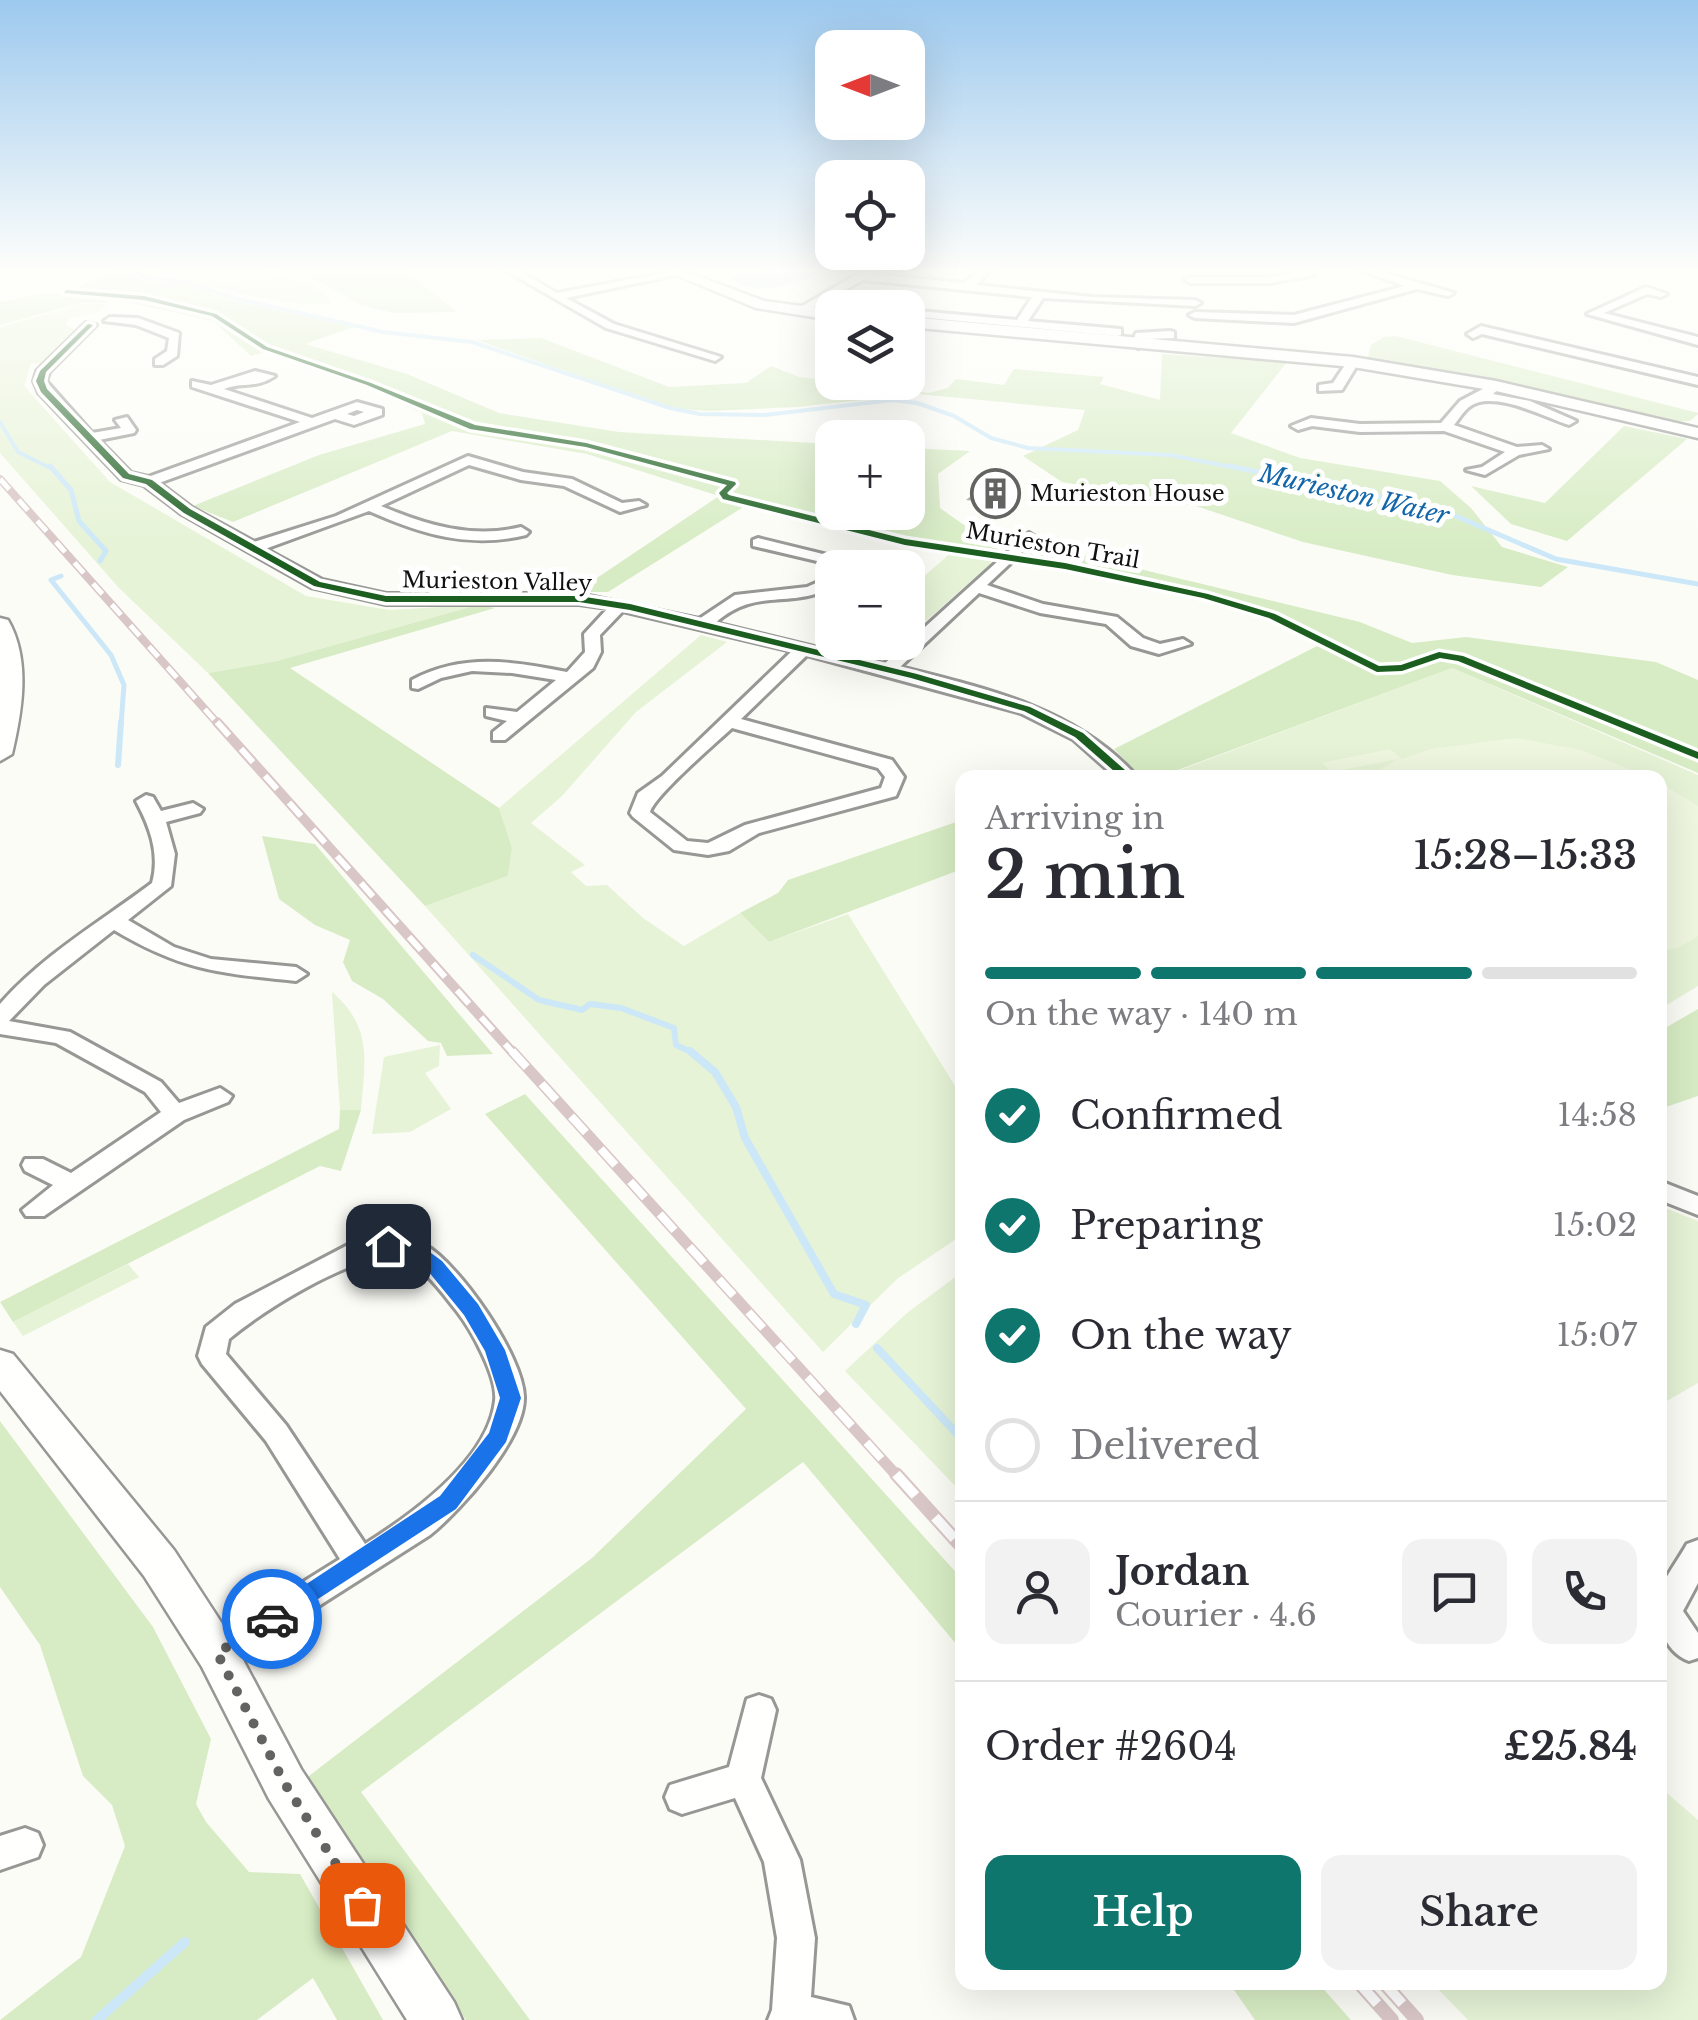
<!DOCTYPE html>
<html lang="en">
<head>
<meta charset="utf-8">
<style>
	:root { --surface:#fff; --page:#f2f2f3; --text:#2b2b33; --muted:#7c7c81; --line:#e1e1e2; --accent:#0f766e }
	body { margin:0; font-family:"Libre Baskerville",serif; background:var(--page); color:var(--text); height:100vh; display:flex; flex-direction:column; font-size:38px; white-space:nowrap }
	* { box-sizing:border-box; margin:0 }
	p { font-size:32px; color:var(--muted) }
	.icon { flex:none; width:55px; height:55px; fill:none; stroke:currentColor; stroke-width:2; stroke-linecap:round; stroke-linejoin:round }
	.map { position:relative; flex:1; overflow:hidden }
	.sheet { position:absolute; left:955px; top:770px; width:712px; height:1220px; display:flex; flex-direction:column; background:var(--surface); border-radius:20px; box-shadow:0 10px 40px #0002 }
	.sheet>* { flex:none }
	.needle { width:65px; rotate:270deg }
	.controls { position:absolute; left:815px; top:30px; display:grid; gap:20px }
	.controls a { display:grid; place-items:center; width:110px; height:110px; border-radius:20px; background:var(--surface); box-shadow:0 10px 40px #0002; font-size:50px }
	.pin { position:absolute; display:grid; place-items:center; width:85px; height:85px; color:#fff; margin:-42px; border-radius:20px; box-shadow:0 5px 15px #0006 }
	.courier { position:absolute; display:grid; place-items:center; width:100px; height:100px; margin:-50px; border:8px solid #1a73e8; border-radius:50%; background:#fff; color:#222; box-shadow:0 2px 12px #0007 }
	.head em { font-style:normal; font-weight:600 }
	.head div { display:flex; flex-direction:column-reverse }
	.head { display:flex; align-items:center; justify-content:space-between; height:170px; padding:0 30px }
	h1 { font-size:65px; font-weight:600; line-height:75px }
	.bar { display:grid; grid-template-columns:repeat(4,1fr); gap:15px 10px; align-content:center; height:120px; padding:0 30px }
	.bar i { height:12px; border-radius:8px; background:var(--line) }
	.bar .selected { background:var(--accent) }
	.bar p { grid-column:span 4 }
	.line { display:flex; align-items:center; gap:25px; padding:0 30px; border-top:2px solid var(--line) }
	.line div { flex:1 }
	.round { display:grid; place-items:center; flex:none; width:105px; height:105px; border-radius:20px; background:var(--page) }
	ol { padding:0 30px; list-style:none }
	li { display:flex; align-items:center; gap:30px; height:110px }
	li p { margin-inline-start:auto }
	li .icon { padding:10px; border-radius:50%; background:var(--accent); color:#fff; stroke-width:4 }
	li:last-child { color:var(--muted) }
	li i { width:55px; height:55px; border:5px solid var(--line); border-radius:50% }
	.action { display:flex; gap:20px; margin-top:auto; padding:20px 30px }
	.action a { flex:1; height:115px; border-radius:20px; background:var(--accent); color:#fff; font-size:40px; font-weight:600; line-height:115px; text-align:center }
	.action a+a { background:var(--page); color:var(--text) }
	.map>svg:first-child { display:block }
	.green { fill:#e6f3d6 }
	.forest { fill:#d7ecc4 }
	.pitch { fill:#f0f7e0 }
	.water { fill:#cce8f8 }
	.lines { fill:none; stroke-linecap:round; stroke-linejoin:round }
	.stream-far4 { stroke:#cce8f8; stroke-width:4 }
	.stream-far3 { stroke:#cce8f8; stroke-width:5 }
	.stream-far2 { stroke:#cce8f8; stroke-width:6 }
	.stream-far1 { stroke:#cce8f8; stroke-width:8 }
	.stream { stroke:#cce8f8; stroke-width:10 }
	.building { fill:#a09f9c }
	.minor-casing { stroke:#979795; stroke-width:6 }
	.tertiary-casing { stroke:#979795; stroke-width:5 }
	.minor { fill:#fffffe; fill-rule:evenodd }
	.tertiary { fill:#fffffe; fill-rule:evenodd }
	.rail-far3-casing { stroke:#d9c6c6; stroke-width:8 }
	.rail-far2-casing { stroke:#d9c6c6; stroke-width:10 }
	.rail-far1-casing { stroke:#d9c6c6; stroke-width:11 }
	.rail-casing { stroke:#d9c6c6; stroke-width:14 }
	.rail-far3 { stroke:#fff; stroke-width:5; stroke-dasharray:14; stroke-linecap:butt }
	.rail-far2 { stroke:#fff; stroke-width:6; stroke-dasharray:18; stroke-linecap:butt }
	.rail-far1 { stroke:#fff; stroke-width:8; stroke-dasharray:22; stroke-linecap:butt }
	.rail { stroke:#fff; stroke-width:10; stroke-dasharray:29; stroke-linecap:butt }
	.cycleway-casing { stroke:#fff; stroke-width:7 }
	.cycleway { fill:#1b5e20; fill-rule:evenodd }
	.route { fill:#1a73e8 }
	.done { stroke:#636362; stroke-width:10; stroke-dasharray:0 18 }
	.labels { text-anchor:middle; stroke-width:10; stroke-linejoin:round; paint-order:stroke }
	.far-poi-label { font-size:22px; fill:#111; stroke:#fff; text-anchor:start }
	.far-street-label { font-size:22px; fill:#111; stroke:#fff }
	.far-water-label { font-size:25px; font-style:italic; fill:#1366aa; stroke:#fff }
</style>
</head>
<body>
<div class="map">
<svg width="1698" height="2020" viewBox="0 0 1698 2020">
	<rect width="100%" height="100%" fill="#fcfcf7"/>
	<!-- green -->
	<g class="green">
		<path d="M152 269H265C286 283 320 278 331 304 289 308 192 284 152 269Z"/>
		<path d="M83 304H107L99 312 70 318 65 324 75 330 42 363 31 364 24 386 110 482 306 596 389 610 477 605 277 661 208 673 119 588 0 453V327Z"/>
		<path d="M952 552 997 558 908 637V590Z"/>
		<path d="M701 635 727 642 636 712 562 796 531 823 585 865 571 872 586 886 607 885 643 918 684 946 740 913 769 942 848 914 962 1097V1235L897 1279 823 1352 425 906 508 876 512 848 499 808Z"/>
		<path d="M1452 668 1698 775V986L1660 1009V778H1159Z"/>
		<path d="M332 992C373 1027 365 1061 361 1110H340Z"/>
		<path d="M440 1045 439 1066 425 1073 451 1109 410 1132 372 1134 384 1057Z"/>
		<path d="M1660 1206 1698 1221V1383L1660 1405Z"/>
		<path d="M128 1264 139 1277 23 1336 13 1322Z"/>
		<path d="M962 1272V1493L845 1371 907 1313Z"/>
		<path d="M1660 1787 1698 1820V2020H1468L1432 1983 1660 1982Z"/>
	</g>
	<!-- forest -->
	<g class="forest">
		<path d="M112 269H130L139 279 182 284 228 300 353 327 305 344 407 374 499 413 619 432 832 444V512H908V448L970 451 938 474 940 508 1002 552 950 550 745 506 608 592H576L719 496 587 454 452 431 233 522 193 506 319 455 425 424 422 413 379 393 265 352 251 356 213 321 122 301 117 293 74 290Z"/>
		<path d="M280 269H403L457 312 395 313 360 305 325 284Z"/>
		<path d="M47 293 110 296 107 303H80L0 325V302Z"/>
		<path d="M1396 336 1698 413V414L1690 421 1669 422 1367 361 1371 345 1384 337Z"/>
		<path d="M541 338 669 387 746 383 771 366 799 377 929 393 948 388 956 379 1004 385 1014 369 1104 377 1100 384 1160 400 1162 354 1287 362 1231 433 1300 458 1440 481 1471 508 1502 547 1568 567 1541 587 1452 575 1303 542 1196 506 1062 482 1023 456 1078 430 1085 410 918 394 797 407 710 411 669 408 477 340Z"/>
		<path d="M1624 426 1687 439 1567 541 1511 524 1471 486 1545 503Z"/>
		<path d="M1040 545 1360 622 1412 643 1466 637 1656 662 1698 680V773L1452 668 1159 777H1142L1114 749 1325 642 1274 612 1180 586 1020 556Z"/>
		<path d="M477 605 495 608 290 668 499 808 512 848 508 876 425 906 208 673 277 661Z"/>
		<path d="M962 820V869L769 942 740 913 778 893 788 880Z"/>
		<path d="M262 836 315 844 493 1054 447 1056 441 1043 428 1041 383 999 352 981 343 962 350 940 315 925 279 899Z"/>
		<path d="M1698 1009V1096L1660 1109V1031Z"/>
		<path d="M525 1094 962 1579V1651L803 1462 361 1792 530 2020H466L305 1779 592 1558 746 1409 485 1114Z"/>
		<path d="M340 1110H361L341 1171 320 1166 13 1322 0 1302 339 1129Z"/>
		<path d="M0 1421 153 1627 211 1739 196 1804 206 1822 249 1872 300 1874 383 2020H337L313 1978 257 2020H0L81 1957 125 1846 112 1805 83 1776 40 1645 0 1587Z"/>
		<path d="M1229 1983H1318L1351 2020H1255Z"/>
	</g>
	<!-- pitch -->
	<g class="pitch">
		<path d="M168 269H261L274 272 227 286Z"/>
		<path d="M1516 738 1581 750 1649 777 1366 778 1398 759 1332 772 1322 763 1390 749 1402 759 1431 749Z"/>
		<path d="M1660 783 1698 806V936L1678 948 1660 951Z"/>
	</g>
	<!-- water -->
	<path class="water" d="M780 269 805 270 811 276C784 287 758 296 731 279L740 273Z"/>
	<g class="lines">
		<!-- stream-far4 -->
		<g class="stream-far4">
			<path d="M133 269 144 277 185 282 233 298 383 332 472 342 670 408 700 414 765 415 892 400 917 403 954 416 991 438 1028 448 1170 455 1242 469"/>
			<path d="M0 422 18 452 52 469"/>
		</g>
		<!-- stream-far3 -->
		<g class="stream-far3">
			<path d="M50 466 71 490 79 521 106 551 100 561"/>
			<path d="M1229 466 1437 508 1556 559 1698 584"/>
			<path d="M61 576 51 580 111 655 124 685 121 725"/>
		</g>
		<!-- stream-far2 -->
		<g class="stream-far2">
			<path d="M118 765 121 722"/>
			<path d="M473 955 539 1000 582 1010 590 1004 621 1008 674 1028 676 1045 695 1054"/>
		</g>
		<!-- stream-far1 -->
		<g class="stream-far1">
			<path d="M690 1051 715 1072 736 1107 745 1138 834 1294 866 1305 856 1324"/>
			<path d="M877 1348 962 1439"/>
		</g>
		<!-- stream -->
		<path class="stream" d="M97 2020 185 1942"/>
	</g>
	<!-- building -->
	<path class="building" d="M989 482 1021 488 1003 504 966 500Z"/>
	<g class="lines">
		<defs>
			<g id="minor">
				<path d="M503 269H515L557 293 680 270V274L566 298 614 324 721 357 715 361 606 328Z"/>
				<path d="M866 269H877L873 274 964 283 981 269H992L976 285 1092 297 1195 300 1201 303 1195 306 1043 298 1028 321 1121 329V335L1117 336 908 316V310L1017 320 1032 297 863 280 802 314 792 312Z"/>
				<path d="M1357 269H1372L1454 293 1448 296 1417 289 1294 323 1195 318 1189 315 1195 312 1294 315 1405 286Z"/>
				<path d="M1310 270 1314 275 1270 283H1191L1185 280 1191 277H1270Z"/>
				<path d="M1646 287 1667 294 1661 297 1647 294 1604 313 1698 337V345L1587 314Z"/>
				<path d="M138 318 179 333 177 356 163 365H155V359L167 351 169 338 136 325 104 321 110 317Z"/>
				<path d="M86 323 96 325 49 372 46 381 92 433 121 428 115 420 127 417 136 430 134 433 99 440 131 473 148 477 300 422 192 387V381L211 385 255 371 275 376C256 389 242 382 224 389L312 418 357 402 382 409V415L354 425 335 419 159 483 192 508 254 542 336 516 468 456 523 472 572 479 622 503 639 501 646 505 620 512 564 486 521 480 469 465 381 506C426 525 472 539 521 527L529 532 526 535C469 549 421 534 369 511L265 549 322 580 386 594H579L699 619 735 595 807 587 832 576V587C789 610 757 586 715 623L884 664 1029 533 1037 538 1034 541 987 585 1043 604 1117 617 1143 638 1160 644 1183 639 1191 644 1159 654 1131 646 1106 624 1040 613 979 593 900 667C985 688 1078 709 1138 778H1117L1073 739 1021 713 807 655 741 719 892 760 904 777 896 796 759 833 729 851 708 855 674 850 633 817 630 813 638 793 662 776 792 651 623 611 600 635 601 652 593 668 505 740H493V732L507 721 486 716V708L517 712 556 680 512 673 472 671 441 678 418 689 412 688V680C462 653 513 661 567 672L585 652 584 634 608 608 579 604H386L311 587 182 514 144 485 121 479 39 393 34 381 37 371ZM357 410 364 412 354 416 347 414ZM732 728 878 768 885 777 881 788 745 825 708 843 687 841 650 812C655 795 715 744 732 728Z"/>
				<path d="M1481 326 1698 377V385L1482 334 1473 338 1467 334Z"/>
				<path d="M1170 331 1174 332V338L1145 339 1138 348 1132 344 1136 333Z"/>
				<path d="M1349 359 1359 362 1342 390 1319 391V385L1333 383Z"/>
				<path d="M1496 382 1502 386 1493 394 1530 401 1576 421 1569 425C1544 417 1493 389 1469 407 1463 412 1458 420 1454 425L1517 447 1542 445 1549 449 1519 455 1485 475 1466 470 1482 467 1505 452 1444 431 1360 432 1312 426 1298 430 1291 426 1311 418 1360 424 1441 423 1460 401Z"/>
				<path d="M758 538 827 555 846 568H832V571L817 561 753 546V540Z"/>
				<path d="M146 795 153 797 161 811 193 803 203 809 200 813 166 822 175 854 171 886 128 920 174 947 211 959 296 967 307 974 296 981C219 973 183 971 114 930L44 985 9 1021 70 1032 161 1082 179 1103 220 1088 232 1096 228 1102 184 1120 44 1216H26L22 1210 53 1185 25 1171 22 1165 25 1159H43L71 1173 161 1112 145 1092 56 1043 0 1034V1004C43 955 100 922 152 883 160 854 150 827 136 801Z"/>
				<path d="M1660 1181 1698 1196V1215L1660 1200Z"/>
				<path d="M387 1237C399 1238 414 1239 425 1245 460 1265 523 1356 524 1397 525 1439 461 1510 430 1535L229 1663 217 1668 205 1663 201 1653 205 1643 340 1559 266 1441 202 1364 198 1356 206 1327 235 1304 348 1245ZM387 1255C421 1261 436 1285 456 1310 471 1329 498 1377 495 1401 488 1460 411 1515 365 1544L286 1425 226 1354 229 1339C269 1306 336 1266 387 1255Z"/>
				<path d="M1698 1540V1583L1683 1611 1698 1633V1658L1689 1661C1664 1652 1654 1619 1660 1593 1664 1577 1679 1559 1687 1544Z"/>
				<path d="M759 1695 771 1699 776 1710 761 1778 800 1860 815 1938 811 1997 849 2006 854 2020H768L772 2010 777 1938 764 1862 735 1798 682 1814 670 1809 665 1797 670 1785 729 1767 747 1699Z"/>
				<path d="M25 1828 38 1833 43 1845 38 1857 0 1870V1836Z"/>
			</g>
			<g id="tertiary">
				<path d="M661 269H680L764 301 832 310V320L756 308Z"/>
				<path d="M908 317 1353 357 1496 381 1698 428V438L1496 391 1353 367 908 327Z"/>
				<path d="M0 618 8 620C31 660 22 711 12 754L0 761Z"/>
				<path d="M0 1350 13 1354 174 1550 232 1639 301 1769 454 2002 462 2020H407L269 1799 202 1667 144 1576 0 1391Z"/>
			</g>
		</defs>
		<!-- minor casing -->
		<use href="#minor" class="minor-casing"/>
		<!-- tertiary casing -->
		<use href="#tertiary" class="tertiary-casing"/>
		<!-- minor -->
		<use href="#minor" class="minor"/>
		<!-- tertiary -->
		<use href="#tertiary" class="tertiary"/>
		<defs>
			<path id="rail-far3" d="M0 479 219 725"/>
			<path id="rail-far2" d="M217 722 514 1054"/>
			<path id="rail-far1" d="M512 1051 898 1477"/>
			<g id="rail">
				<path d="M896 1474 962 1547"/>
				<path d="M1358 1982 1392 2020"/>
				<path d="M1383 1982 1417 2020"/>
			</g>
		</defs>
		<!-- rail-far3 casing -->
		<use href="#rail-far3" class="rail-far3-casing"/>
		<!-- rail-far2 casing -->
		<use href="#rail-far2" class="rail-far2-casing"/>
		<!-- rail-far1 casing -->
		<use href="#rail-far1" class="rail-far1-casing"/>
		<!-- rail casing -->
		<use href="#rail" class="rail-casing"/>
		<!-- rail-far3 -->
		<use href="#rail-far3" class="rail-far3"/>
		<!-- rail-far2 -->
		<use href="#rail-far2" class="rail-far2"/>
		<!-- rail-far1 -->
		<use href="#rail-far1" class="rail-far1"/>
		<!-- rail -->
		<use href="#rail" class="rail"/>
		<defs>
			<g id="cycleway">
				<path d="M66 290 144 296 216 314 267 347 371 383 475 425 586 443 735 482 736 484 727 493 729 495 905 539 1065 563 1208 594 1275 614 1379 666 1401 665 1439 652 1463 656 1698 752V759L1458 661 1440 658 1402 671 1377 672 1269 618 1203 598 1065 569 905 545 723 499 719 493 727 485 586 447 470 429 367 385 263 349 212 316 144 300 64 293Z"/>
				<path d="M88 324 93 325 46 372 44 381 47 389 129 474 152 480 190 509 320 582 386 596H579L630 604 917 674 1030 707 1083 733 1134 778H1122L1075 737 1024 711 911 678 630 610 579 602H386L314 586 184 513 146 484 123 478 41 392 36 381 40 371Z"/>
			</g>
		</defs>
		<!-- cycleway casing -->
		<use href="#cycleway" class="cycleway-casing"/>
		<!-- cycleway -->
		<use href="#cycleway" class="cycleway"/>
	</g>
	<!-- sky -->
	<linearGradient id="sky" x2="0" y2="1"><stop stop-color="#9dc9ee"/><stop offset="0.49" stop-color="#fefefb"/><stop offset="1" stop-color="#fefefb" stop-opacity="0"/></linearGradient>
	<rect width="1698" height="551" fill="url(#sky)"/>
	<!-- route -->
	<path class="route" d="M388 1240 420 1245 442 1261 478 1304 505 1350 521 1398 506 1442 456 1509 272 1629 264 1626 260 1619 264 1612 440 1496 489 1433 500 1398 485 1351 464 1315 428 1271 408 1256 381 1251V1242Z"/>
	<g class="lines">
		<!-- done -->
		<path class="done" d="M272 1619 217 1653 285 1784 362 1905"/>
	</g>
	<!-- icons -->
	<defs>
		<symbol id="building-ring" viewBox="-11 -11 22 22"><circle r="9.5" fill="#fff" stroke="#636362" stroke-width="1.5"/><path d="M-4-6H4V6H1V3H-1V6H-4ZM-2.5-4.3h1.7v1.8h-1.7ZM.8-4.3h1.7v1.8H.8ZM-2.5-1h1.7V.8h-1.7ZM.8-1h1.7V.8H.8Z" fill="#636362"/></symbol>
	</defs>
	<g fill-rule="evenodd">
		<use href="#building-ring" x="968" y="466" width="55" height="55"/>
	</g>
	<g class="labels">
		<!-- far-poi labels -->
		<g class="far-poi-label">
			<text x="1030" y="501">Murieston House</text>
		</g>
		<!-- far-street labels -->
		<g class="far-street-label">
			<text transform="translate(1053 545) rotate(10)" y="8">Murieston Trail</text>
			<text transform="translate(497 581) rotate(1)" y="8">Murieston Valley</text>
		</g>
		<!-- far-water labels -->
		<g class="far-water-label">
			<text transform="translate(1354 494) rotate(13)" y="9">Murieston Water</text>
		</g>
	</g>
</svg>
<div class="controls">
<a><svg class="needle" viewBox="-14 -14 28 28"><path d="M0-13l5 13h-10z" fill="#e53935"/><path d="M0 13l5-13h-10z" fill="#7c7c81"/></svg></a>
<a><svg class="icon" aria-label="locate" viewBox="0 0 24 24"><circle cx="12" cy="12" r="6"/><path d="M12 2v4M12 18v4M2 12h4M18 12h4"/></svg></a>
<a><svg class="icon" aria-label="layers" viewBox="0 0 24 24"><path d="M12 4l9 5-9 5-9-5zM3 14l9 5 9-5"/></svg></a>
<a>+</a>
<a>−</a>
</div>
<div class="pin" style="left:362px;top:1905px;background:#ea580c"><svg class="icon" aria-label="bag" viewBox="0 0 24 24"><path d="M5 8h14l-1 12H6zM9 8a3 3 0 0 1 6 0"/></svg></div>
<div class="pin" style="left:388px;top:1246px;background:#1f2937"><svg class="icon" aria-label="home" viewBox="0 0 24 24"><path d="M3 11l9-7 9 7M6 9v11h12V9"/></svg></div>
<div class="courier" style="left:272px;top:1619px"><svg class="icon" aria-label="car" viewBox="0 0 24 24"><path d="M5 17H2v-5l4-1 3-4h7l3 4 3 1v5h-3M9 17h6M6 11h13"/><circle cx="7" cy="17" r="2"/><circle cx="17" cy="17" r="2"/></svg></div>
<section class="sheet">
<div class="head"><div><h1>2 min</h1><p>Arriving in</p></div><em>15:28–15:33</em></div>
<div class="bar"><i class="selected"></i><i class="selected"></i><i class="selected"></i><i></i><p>On the way · 140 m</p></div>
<ol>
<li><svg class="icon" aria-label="check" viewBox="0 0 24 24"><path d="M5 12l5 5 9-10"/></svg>Confirmed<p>14:58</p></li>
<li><svg class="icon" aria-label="check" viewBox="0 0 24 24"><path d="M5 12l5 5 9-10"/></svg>Preparing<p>15:02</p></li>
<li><svg class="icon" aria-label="check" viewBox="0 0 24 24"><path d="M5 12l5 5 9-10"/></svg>On the way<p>15:07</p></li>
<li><i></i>Delivered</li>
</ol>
<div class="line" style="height:180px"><a class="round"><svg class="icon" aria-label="person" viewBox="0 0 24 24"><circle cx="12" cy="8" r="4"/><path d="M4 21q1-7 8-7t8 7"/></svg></a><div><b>Jordan</b><p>Courier · 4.6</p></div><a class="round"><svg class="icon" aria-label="chat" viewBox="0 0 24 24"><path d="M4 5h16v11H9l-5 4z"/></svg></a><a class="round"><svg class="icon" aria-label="phone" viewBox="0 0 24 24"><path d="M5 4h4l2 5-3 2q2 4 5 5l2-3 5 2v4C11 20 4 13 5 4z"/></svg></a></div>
<div class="line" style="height:130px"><div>Order #2604</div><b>£25.84</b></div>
<div class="action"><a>Help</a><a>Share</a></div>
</section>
</div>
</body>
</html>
